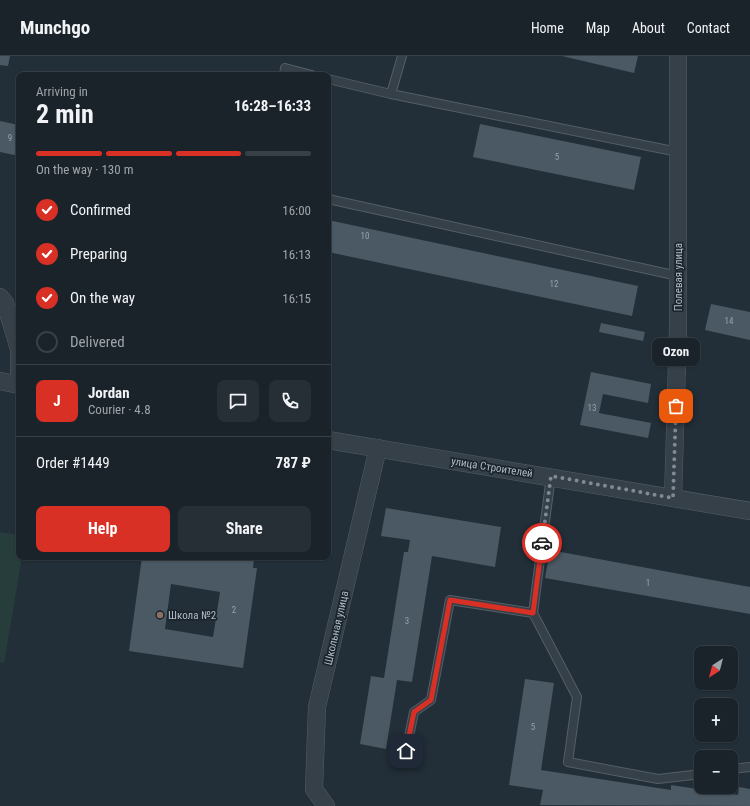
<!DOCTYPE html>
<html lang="en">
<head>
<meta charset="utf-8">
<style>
	:root { --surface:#1a232a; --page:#272f36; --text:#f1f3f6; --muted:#9fa4a8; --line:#384047; --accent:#d93025 }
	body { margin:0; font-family:"Roboto Condensed",sans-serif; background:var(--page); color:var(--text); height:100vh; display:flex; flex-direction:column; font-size:15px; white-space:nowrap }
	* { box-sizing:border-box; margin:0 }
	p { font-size:13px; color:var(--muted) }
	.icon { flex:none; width:22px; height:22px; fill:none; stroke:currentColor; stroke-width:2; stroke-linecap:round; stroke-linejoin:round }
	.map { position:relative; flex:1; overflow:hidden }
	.drawer { position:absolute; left:16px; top:16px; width:315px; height:488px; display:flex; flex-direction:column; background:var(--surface); border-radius:8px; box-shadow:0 1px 3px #0004,0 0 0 1px var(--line) }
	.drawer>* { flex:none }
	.needle { width:26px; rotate:216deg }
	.buttons { position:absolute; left:694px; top:590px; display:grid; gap:8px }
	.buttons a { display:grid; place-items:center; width:44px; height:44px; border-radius:8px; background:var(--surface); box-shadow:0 1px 3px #0004,0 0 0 1px var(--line); font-size:20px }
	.pin { position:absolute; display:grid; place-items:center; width:34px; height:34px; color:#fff; margin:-17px; border-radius:8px; box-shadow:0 2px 6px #0006 }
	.courier { position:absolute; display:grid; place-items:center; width:40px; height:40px; margin:-20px; border:3px solid #d93025; border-radius:50%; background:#fff; color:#222; box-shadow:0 1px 5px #0007 }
	.bubble { position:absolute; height:28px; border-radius:8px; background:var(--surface); box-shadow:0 1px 3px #0004,0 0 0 1px var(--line); font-size:13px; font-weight:700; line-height:28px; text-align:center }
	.head em { font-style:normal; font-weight:700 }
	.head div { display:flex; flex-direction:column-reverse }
	.head { display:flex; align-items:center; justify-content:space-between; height:68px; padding:0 20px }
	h1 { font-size:26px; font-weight:700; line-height:30px }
	.bar { display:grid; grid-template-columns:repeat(4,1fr); gap:6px 4px; align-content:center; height:48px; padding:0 20px }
	.bar i { height:5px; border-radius:3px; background:var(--line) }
	.bar .selected { background:var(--accent) }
	.bar p { grid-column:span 4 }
	.line { display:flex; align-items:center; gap:10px; padding:0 20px; border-top:1px solid var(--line) }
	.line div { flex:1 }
	.round { display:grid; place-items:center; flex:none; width:42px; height:42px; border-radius:8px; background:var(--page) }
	ol { padding:0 20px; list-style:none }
	li { display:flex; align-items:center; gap:12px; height:44px }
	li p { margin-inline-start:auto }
	li .icon { padding:4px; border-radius:50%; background:var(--accent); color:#fff; stroke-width:4 }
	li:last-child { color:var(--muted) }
	li i { width:22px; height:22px; border:2px solid var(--line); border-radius:50% }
	.action { display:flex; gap:8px; margin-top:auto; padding:8px 20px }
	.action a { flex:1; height:46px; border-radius:8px; background:var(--accent); color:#fff; font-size:16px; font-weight:700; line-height:46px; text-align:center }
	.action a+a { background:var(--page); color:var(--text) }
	header { display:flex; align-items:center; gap:24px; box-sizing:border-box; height:56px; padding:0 20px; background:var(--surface); border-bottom:1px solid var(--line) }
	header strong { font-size:19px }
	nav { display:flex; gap:22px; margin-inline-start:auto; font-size:14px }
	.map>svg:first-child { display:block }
	.green { fill:#273d3b }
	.building { fill:#4a5964; fill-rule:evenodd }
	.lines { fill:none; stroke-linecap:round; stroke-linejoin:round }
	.lane-casing { stroke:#535e66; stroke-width:10 }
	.street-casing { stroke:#535e66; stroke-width:18 }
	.lane { stroke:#354049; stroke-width:8 }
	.street { stroke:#354049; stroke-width:17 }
	.done { stroke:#7e8a94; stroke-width:4; stroke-dasharray:0 7.2 }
	.route { stroke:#d93025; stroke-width:5 }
	.education-dot { fill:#8d6e63; stroke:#1b252d; stroke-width:1.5 }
	.labels { text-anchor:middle; stroke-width:3.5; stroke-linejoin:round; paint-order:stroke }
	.number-label { font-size:9px; fill:#96a2ad }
	.street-label { font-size:11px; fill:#b0bbc5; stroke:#1b252d }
	.poi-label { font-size:11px; fill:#b0bbc5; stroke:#1b252d; text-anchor:start }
</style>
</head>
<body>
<header>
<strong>Munchgo</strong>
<nav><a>Home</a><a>Map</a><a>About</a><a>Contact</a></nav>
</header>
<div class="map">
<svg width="750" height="750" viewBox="0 0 750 750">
	<rect width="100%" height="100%" fill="#222f38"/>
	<!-- green -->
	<path class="green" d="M0 476 19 479V501H22L4 607 0 606Z"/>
	<!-- building -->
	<g class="building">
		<path d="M0 0H10L8 10 0 9Z"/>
		<path d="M562 0H638L634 17Z"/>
		<path d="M0 65 19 69V100L0 96Z"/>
		<path d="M480 68 641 101 634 134 473 101Z"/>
		<path d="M328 164 638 230 632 260 328 196Z"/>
		<path d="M711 248 750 256V284L705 274Z"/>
		<path d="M601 267 645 276 643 285 599 276Z"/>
		<path d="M591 316 651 328 648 347 603 338 599 357 651 367 648 382 580 369Z"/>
		<path d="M386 452 501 471 495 511 432 500 412 626 397 624 386 693 360 688 371 620 384 622 404 496H408L410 484 381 480Z"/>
		<path d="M550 494 750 531V558L545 522Z"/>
		<path d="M142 501H254L253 512H257L243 612 129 595ZM171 528 220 536 213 581 165 573Z"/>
		<path d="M525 623 554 627 541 714 671 734V729L738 739 739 731 750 733V750L540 749 543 734 509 729Z"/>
	</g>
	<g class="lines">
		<defs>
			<g id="lane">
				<path d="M284 19 285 12 312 19"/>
				<path d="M328 23 391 38 678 96"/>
				<path d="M391 38 402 0"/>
				<path d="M328 143 678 220"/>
				<path d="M533 557 577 641 568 706 658 723 701 718"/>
				<path d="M406 695 414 656 431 644 450 544 533 557 551 420"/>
				<path d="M731 713 750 711"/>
			</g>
			<g id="street">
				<path d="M0 241 5 247 19 293V324"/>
				<path d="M0 325 19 329"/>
				<path d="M328 384 750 455"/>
				<path d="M673 442 678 273V0"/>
				<path d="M326 750 314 733 317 651 378 392"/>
			</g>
		</defs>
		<!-- lane casing -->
		<use href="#lane" class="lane-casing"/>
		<!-- street casing -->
		<use href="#street" class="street-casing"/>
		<!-- lane -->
		<use href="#lane" class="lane"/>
		<!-- street -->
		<use href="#street" class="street"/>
	</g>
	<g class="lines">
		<!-- done -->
		<path class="done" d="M542 487 551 420 673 442 676 350"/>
		<!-- route -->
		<path class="route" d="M406 695 414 656 431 644 450 544 533 557 542 487"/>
	</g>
	<!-- markers -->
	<circle class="education-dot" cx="160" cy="559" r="4"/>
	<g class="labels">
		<!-- number labels -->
		<g class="number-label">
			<text x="10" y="85">9</text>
			<text x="557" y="104">5</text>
			<text x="365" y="183">10</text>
			<text x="554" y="231">12</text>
			<text x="729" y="268">14</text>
			<text x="592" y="355">13</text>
			<text x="648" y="530">1</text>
			<text x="234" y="557">2</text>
			<text x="407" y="568">3</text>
			<text x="533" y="674">5</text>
		</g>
		<!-- street labels -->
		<g class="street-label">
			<text transform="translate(678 221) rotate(-90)" y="4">Полевая улица</text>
			<text transform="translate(492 411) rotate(9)" y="4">улица Строителей</text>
			<text transform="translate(336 572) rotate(-77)" y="4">Школьная улица</text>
		</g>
		<!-- poi labels -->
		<g class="poi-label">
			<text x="168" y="563">Школа №2</text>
		</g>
	</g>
</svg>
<div class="buttons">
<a><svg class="needle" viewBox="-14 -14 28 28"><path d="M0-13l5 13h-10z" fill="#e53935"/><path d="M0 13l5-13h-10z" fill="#9fa4a8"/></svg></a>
<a>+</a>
<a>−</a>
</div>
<div class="pin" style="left:676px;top:350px;background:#ea580c"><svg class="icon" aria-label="bag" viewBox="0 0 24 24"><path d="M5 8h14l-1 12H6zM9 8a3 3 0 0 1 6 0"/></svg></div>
<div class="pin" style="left:406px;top:695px;background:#1f2937"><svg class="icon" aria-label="home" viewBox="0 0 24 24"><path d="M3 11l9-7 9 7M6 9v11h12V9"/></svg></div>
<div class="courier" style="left:542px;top:487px"><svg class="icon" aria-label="car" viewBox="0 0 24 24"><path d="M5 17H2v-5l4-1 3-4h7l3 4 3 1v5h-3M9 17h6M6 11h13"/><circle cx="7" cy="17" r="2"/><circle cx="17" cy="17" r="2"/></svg></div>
<div class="bubble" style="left:652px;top:282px;width:48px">Ozon</div>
<section class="drawer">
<div class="head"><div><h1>2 min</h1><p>Arriving in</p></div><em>16:28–16:33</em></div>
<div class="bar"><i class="selected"></i><i class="selected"></i><i class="selected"></i><i></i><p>On the way · 130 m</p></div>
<ol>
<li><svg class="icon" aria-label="check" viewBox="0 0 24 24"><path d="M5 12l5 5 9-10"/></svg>Confirmed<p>16:00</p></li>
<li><svg class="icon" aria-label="check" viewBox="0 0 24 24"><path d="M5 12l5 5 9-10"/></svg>Preparing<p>16:13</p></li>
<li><svg class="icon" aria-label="check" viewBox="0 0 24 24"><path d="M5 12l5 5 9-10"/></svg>On the way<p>16:15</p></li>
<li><i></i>Delivered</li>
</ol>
<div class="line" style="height:72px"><b class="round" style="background:var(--accent);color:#fff">J</b><div><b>Jordan</b><p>Courier · 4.8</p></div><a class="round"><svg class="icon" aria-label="chat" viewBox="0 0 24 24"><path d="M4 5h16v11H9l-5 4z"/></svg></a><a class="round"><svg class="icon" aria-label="phone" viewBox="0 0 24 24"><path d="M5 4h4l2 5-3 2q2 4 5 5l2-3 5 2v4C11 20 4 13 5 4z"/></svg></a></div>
<div class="line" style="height:52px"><div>Order #1449</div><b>787 ₽</b></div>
<div class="action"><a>Help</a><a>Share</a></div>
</section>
</div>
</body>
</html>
